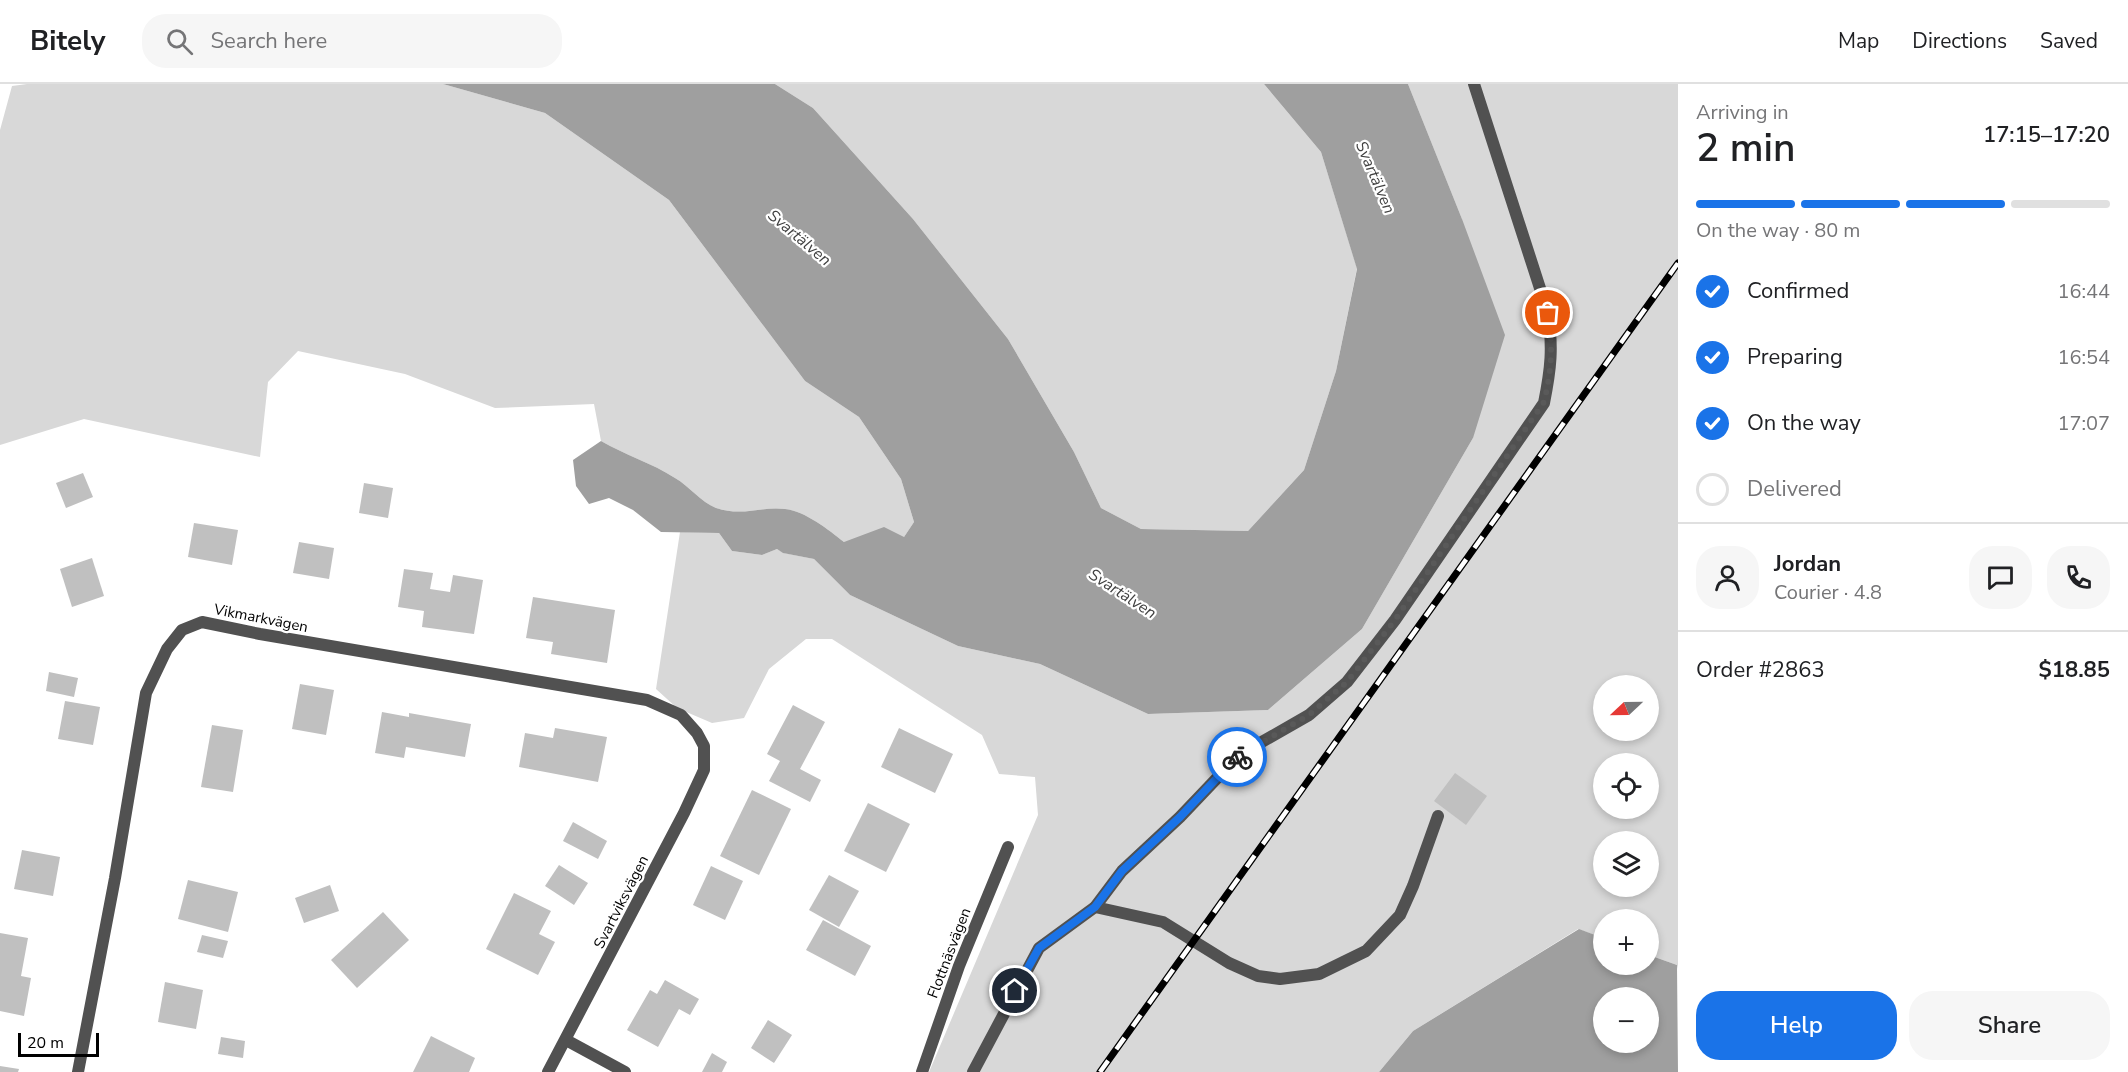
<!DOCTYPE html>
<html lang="en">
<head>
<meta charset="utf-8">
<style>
	:root { --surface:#fff; --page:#f6f6f6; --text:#202124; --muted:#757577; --line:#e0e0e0; --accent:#1a73e8 }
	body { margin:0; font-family:"Nunito Sans",sans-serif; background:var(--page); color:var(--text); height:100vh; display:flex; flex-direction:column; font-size:22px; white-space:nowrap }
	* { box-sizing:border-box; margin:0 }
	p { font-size:20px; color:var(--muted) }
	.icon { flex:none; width:33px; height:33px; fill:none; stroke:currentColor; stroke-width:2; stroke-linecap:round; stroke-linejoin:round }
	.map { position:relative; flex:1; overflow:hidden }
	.sheet { display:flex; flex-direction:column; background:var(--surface); width:450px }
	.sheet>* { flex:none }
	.needle { width:39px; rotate:248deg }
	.fabs { position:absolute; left:1593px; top:591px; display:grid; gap:12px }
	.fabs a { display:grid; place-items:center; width:66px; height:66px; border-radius:50%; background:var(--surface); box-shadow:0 3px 9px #0003; font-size:30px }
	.scale { position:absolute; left:18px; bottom:15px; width:81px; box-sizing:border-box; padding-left:6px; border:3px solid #000; border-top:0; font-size:16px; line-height:21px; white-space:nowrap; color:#000; -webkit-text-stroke:4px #fff; paint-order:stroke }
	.pin { position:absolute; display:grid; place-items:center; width:51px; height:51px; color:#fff; margin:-26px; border:3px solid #fff; border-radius:50%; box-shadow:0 2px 6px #0007 }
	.courier { position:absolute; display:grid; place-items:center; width:60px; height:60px; margin:-30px; border:4px solid #1a73e8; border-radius:50%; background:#fff; color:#222; box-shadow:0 2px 8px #0007 }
	.head em { font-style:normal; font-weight:600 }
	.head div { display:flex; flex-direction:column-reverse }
	.head { display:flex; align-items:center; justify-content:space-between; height:102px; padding:0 18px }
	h1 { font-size:39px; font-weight:600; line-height:45px }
	.bar { display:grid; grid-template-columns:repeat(4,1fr); gap:9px 6px; align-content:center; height:72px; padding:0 18px }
	.bar i { height:8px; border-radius:4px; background:var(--line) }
	.bar .selected { background:var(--accent) }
	.bar p { grid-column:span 4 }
	.line { display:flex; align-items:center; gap:15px; padding:0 18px; border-top:2px solid var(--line) }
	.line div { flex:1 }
	.round { display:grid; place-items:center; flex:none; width:63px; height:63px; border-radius:24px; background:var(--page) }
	ol { padding:0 18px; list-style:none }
	li { display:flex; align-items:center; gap:18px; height:66px }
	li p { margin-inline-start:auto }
	li .icon { padding:6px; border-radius:50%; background:var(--accent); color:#fff; stroke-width:4 }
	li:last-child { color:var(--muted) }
	li i { width:33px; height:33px; border:3px solid var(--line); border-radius:50% }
	.primary-button { display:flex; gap:12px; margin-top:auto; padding:12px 18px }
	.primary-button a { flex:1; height:69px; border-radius:24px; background:var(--accent); color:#fff; font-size:24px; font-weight:600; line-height:69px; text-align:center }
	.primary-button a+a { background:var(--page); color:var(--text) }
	header { display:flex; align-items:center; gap:36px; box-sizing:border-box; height:84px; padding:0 30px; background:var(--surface); border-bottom:2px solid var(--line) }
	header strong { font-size:28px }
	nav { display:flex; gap:33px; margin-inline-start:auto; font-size:21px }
	.search { width:420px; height:54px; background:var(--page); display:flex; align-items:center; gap:15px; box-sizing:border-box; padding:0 21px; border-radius:24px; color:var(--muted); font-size:22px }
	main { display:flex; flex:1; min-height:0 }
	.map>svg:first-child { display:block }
	.green { fill:#d8d8d8; fill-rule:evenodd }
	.water { fill:#9f9f9f; fill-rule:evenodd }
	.building { fill:#c0c0c0 }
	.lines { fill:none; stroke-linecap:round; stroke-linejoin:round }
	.minor { stroke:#515151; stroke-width:12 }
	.rail-casing { stroke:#000; stroke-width:7 }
	.rail { stroke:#fff; stroke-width:4.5; stroke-dasharray:14; stroke-linecap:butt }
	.done { stroke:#595959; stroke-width:6; stroke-dasharray:0 10.8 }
	.route { stroke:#1a73e8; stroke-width:8 }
	.labels { text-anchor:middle; stroke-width:4.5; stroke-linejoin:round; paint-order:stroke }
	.street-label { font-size:15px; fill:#000; stroke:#fff }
	.water-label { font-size:16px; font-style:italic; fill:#404040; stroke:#fff }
</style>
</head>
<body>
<header>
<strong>Bitely</strong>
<div class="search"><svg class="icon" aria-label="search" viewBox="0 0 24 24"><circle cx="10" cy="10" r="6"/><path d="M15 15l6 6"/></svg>Search here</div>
<nav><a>Map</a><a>Directions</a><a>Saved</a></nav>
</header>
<main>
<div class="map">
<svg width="1678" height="988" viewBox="0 0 1678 988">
	<rect width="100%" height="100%" fill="#fff"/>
	<!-- green -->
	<g class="green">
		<path d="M27 0H443L545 29 669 116 805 297 859 333 901 395 914 438 904 453 844 458C829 446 805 427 785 425 761 422 743 433 716 424 701 418 689 402 675 394 652 379 625 371 601 357L594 320 495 324 405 290 298 267 268 298 260 373 84 335 0 361V46L12 2Z"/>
		<path d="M775 0H1264L1321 68 1357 184 1336 287 1304 386 1248 447 1141 445 1101 424 1074 368 1008 255 913 135 813 24Z"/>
		<path d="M1408 0H1678V885L1677 881 1649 871 1648 836H1604L1603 854 1578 845 1413 947 1379 988H929L1038 731 1035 693 999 690 982 651 832 555H806L769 585 744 634 712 639 677 624 656 605 680 448 719 449 732 467 762 471 777 465 784 469 814 475 850 511 958 562 1040 580 1148 630 1268 626 1362 545 1473 354 1462 135ZM1604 602H1648V646H1604ZM1604 680H1648V724H1604ZM1604 758H1648V802H1604Z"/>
	</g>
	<!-- water -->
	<g class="water">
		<path d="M443 0H775L813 24 913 135 1008 255 1074 368 1101 424 1141 445 1248 447 1304 386 1336 287 1357 185 1321 68 1264 0H1408L1462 135 1505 251 1473 354 1362 545 1268 626 1148 630 1040 580 958 562 850 511 814 475 783 469 777 465 762 471 732 467 719 449 661 448 633 426 609 414 589 420 576 402 573 376 601 357C625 371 652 379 675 394 689 402 701 418 716 424 743 433 761 422 785 425 805 427 829 446 844 458L884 443 904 453 914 438 901 395 859 333 805 297 669 116 545 29Z"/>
		<path d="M1579 845 1603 854 1604 880H1648L1649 871 1677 881 1678 988H1379L1413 947ZM1604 914H1648V958H1604Z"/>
	</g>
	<!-- building -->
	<g class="building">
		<path d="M83 389 93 413 66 424 56 399Z"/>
		<path d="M364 399 393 404 388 434 359 429Z"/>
		<path d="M194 439 238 446 232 481 188 473Z"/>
		<path d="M299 458 334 464 329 495 293 489Z"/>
		<path d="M92 474 104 512 72 523 60 485Z"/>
		<path d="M404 485 433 489 430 505 450 508 453 491 483 496 474 550 422 543 424 527 398 523Z"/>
		<path d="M533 513 615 526 607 579 551 570 553 558 526 554Z"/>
		<path d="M49 588 78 594 74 613 46 607Z"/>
		<path d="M300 600 334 606 326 651 292 645Z"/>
		<path d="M65 617 100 623 93 661 58 655Z"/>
		<path d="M793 621 825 638 800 685 821 696 810 718 769 697 780 677 767 670Z"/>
		<path d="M382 628 409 633V629L471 640 465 673 406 663 404 674 375 669Z"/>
		<path d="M212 641 243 646 233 708 201 703Z"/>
		<path d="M555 644 607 653 598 698 519 683 525 649 553 654Z"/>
		<path d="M899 644 953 670 935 709 881 683Z"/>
		<path d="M1455 689 1487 712 1466 741 1434 717Z"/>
		<path d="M752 706 791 725 759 791 720 772Z"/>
		<path d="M868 719 910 740 886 788 844 767Z"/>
		<path d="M573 738 607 757 598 775 563 757Z"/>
		<path d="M22 766 60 773 53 812 14 805Z"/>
		<path d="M559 781 588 799 574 821 545 802Z"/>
		<path d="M711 782 743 797 725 836 693 821Z"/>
		<path d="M829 791 859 807 839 843 809 826Z"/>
		<path d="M188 796 238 808 228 848 178 835Z"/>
		<path d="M330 801 339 827 304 839 295 814Z"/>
		<path d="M514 809 551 827 539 850 555 858 538 891 486 865Z"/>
		<path d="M383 828 409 856 357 904 331 876Z"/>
		<path d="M823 836 871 862 855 892 806 866Z"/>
		<path d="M0 849 28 854 21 892 31 894 24 932 0 927Z"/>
		<path d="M202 851 228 857 223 874 197 868Z"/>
		<path d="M665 896 699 915 690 931 679 925 658 963 627 946 650 906 657 910Z"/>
		<path d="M165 898 203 906 196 945 158 938Z"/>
		<path d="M768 936 792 951 774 979 751 964Z"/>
		<path d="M431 952 475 974 469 988H413Z"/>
		<path d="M221 953 245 957 243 974 218 970Z"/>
		<path d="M712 969 727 978 722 988H702Z"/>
		<path d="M0 982 19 985 18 988H0Z"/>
	</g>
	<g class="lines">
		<!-- minor -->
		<g class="minor">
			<path d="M1095 823 1163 838 1229 879 1258 892 1280 895 1319 890 1366 867 1400 831 1413 802 1438 732"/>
			<path d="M566 956 625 988"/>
			<path d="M78 988 115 794 146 609 167 565 182 546 202 538 260 550 647 616 681 631 697 649 704 662V686L684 729 548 988"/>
			<path d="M922 988 959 882 1008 763"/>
			<path d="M973 988 1039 864 1095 823 1122 787 1180 733 1239 671 1309 631 1347 598 1395 536 1544 319C1551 284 1553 264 1548 229L1474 0"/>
		</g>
		<defs>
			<path id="rail" d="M1100 988 1678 179"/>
		</defs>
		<!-- rail casing -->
		<use href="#rail" class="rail-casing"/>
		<!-- rail -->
		<use href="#rail" class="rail"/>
	</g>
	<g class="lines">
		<!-- done -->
		<path class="done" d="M1237 673 1309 631 1347 598 1395 536 1544 318C1552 284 1553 264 1548 229"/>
		<!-- route -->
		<path class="route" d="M1015 907 1039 864 1095 823 1122 787 1180 733 1237 673"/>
	</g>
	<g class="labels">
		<!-- street labels -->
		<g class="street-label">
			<text transform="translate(261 534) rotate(11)" y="5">Vikmarkvägen</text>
			<text transform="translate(621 818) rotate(-63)" y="5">Svartviksvägen</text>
			<text transform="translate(949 869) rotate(-69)" y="5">Flottnäsvägen</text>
		</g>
		<!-- water labels -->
		<g class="water-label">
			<text transform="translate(1376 93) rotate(67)" y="6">Svartälven</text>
			<text transform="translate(800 153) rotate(40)" y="6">Svartälven</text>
			<text transform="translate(1123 509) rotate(33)" y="6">Svartälven</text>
		</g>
	</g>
</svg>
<div class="fabs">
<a><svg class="needle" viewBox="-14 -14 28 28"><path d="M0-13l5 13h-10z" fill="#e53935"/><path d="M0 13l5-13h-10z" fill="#757577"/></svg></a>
<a><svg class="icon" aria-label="locate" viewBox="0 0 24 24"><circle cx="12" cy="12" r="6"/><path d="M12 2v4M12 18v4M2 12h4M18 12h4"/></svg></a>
<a><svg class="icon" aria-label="layers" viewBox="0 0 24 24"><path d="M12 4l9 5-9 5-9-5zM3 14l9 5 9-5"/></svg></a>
<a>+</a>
<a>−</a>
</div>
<div class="scale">20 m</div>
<div class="pin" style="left:1548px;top:229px;background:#ea580c"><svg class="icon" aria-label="bag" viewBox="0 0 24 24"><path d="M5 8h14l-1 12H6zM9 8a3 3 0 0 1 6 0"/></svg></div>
<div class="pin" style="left:1015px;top:907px;background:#1f2937"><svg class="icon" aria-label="home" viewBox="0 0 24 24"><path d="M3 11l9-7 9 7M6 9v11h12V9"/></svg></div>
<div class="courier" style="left:1237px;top:673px"><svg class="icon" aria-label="bike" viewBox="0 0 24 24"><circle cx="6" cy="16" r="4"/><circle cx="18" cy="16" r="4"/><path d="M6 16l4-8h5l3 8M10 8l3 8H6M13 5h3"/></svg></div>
</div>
<section class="sheet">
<div class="head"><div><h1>2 min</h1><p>Arriving in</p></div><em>17:15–17:20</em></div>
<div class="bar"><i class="selected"></i><i class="selected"></i><i class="selected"></i><i></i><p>On the way · 80 m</p></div>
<ol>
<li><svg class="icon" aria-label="check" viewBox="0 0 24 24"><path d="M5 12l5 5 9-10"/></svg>Confirmed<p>16:44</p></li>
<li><svg class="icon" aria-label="check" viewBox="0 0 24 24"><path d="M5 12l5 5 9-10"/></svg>Preparing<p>16:54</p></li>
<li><svg class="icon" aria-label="check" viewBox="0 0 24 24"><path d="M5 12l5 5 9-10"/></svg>On the way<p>17:07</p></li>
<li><i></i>Delivered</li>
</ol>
<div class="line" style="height:108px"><a class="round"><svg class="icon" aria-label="person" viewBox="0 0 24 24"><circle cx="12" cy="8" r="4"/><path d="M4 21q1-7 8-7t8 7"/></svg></a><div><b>Jordan</b><p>Courier · 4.8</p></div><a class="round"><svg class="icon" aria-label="chat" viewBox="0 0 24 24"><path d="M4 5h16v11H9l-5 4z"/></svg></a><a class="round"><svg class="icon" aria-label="phone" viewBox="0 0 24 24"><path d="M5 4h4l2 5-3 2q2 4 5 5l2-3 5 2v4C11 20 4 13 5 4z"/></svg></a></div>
<div class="line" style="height:78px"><div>Order #2863</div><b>$18.85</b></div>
<div class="primary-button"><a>Help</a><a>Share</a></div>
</section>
</main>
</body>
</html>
